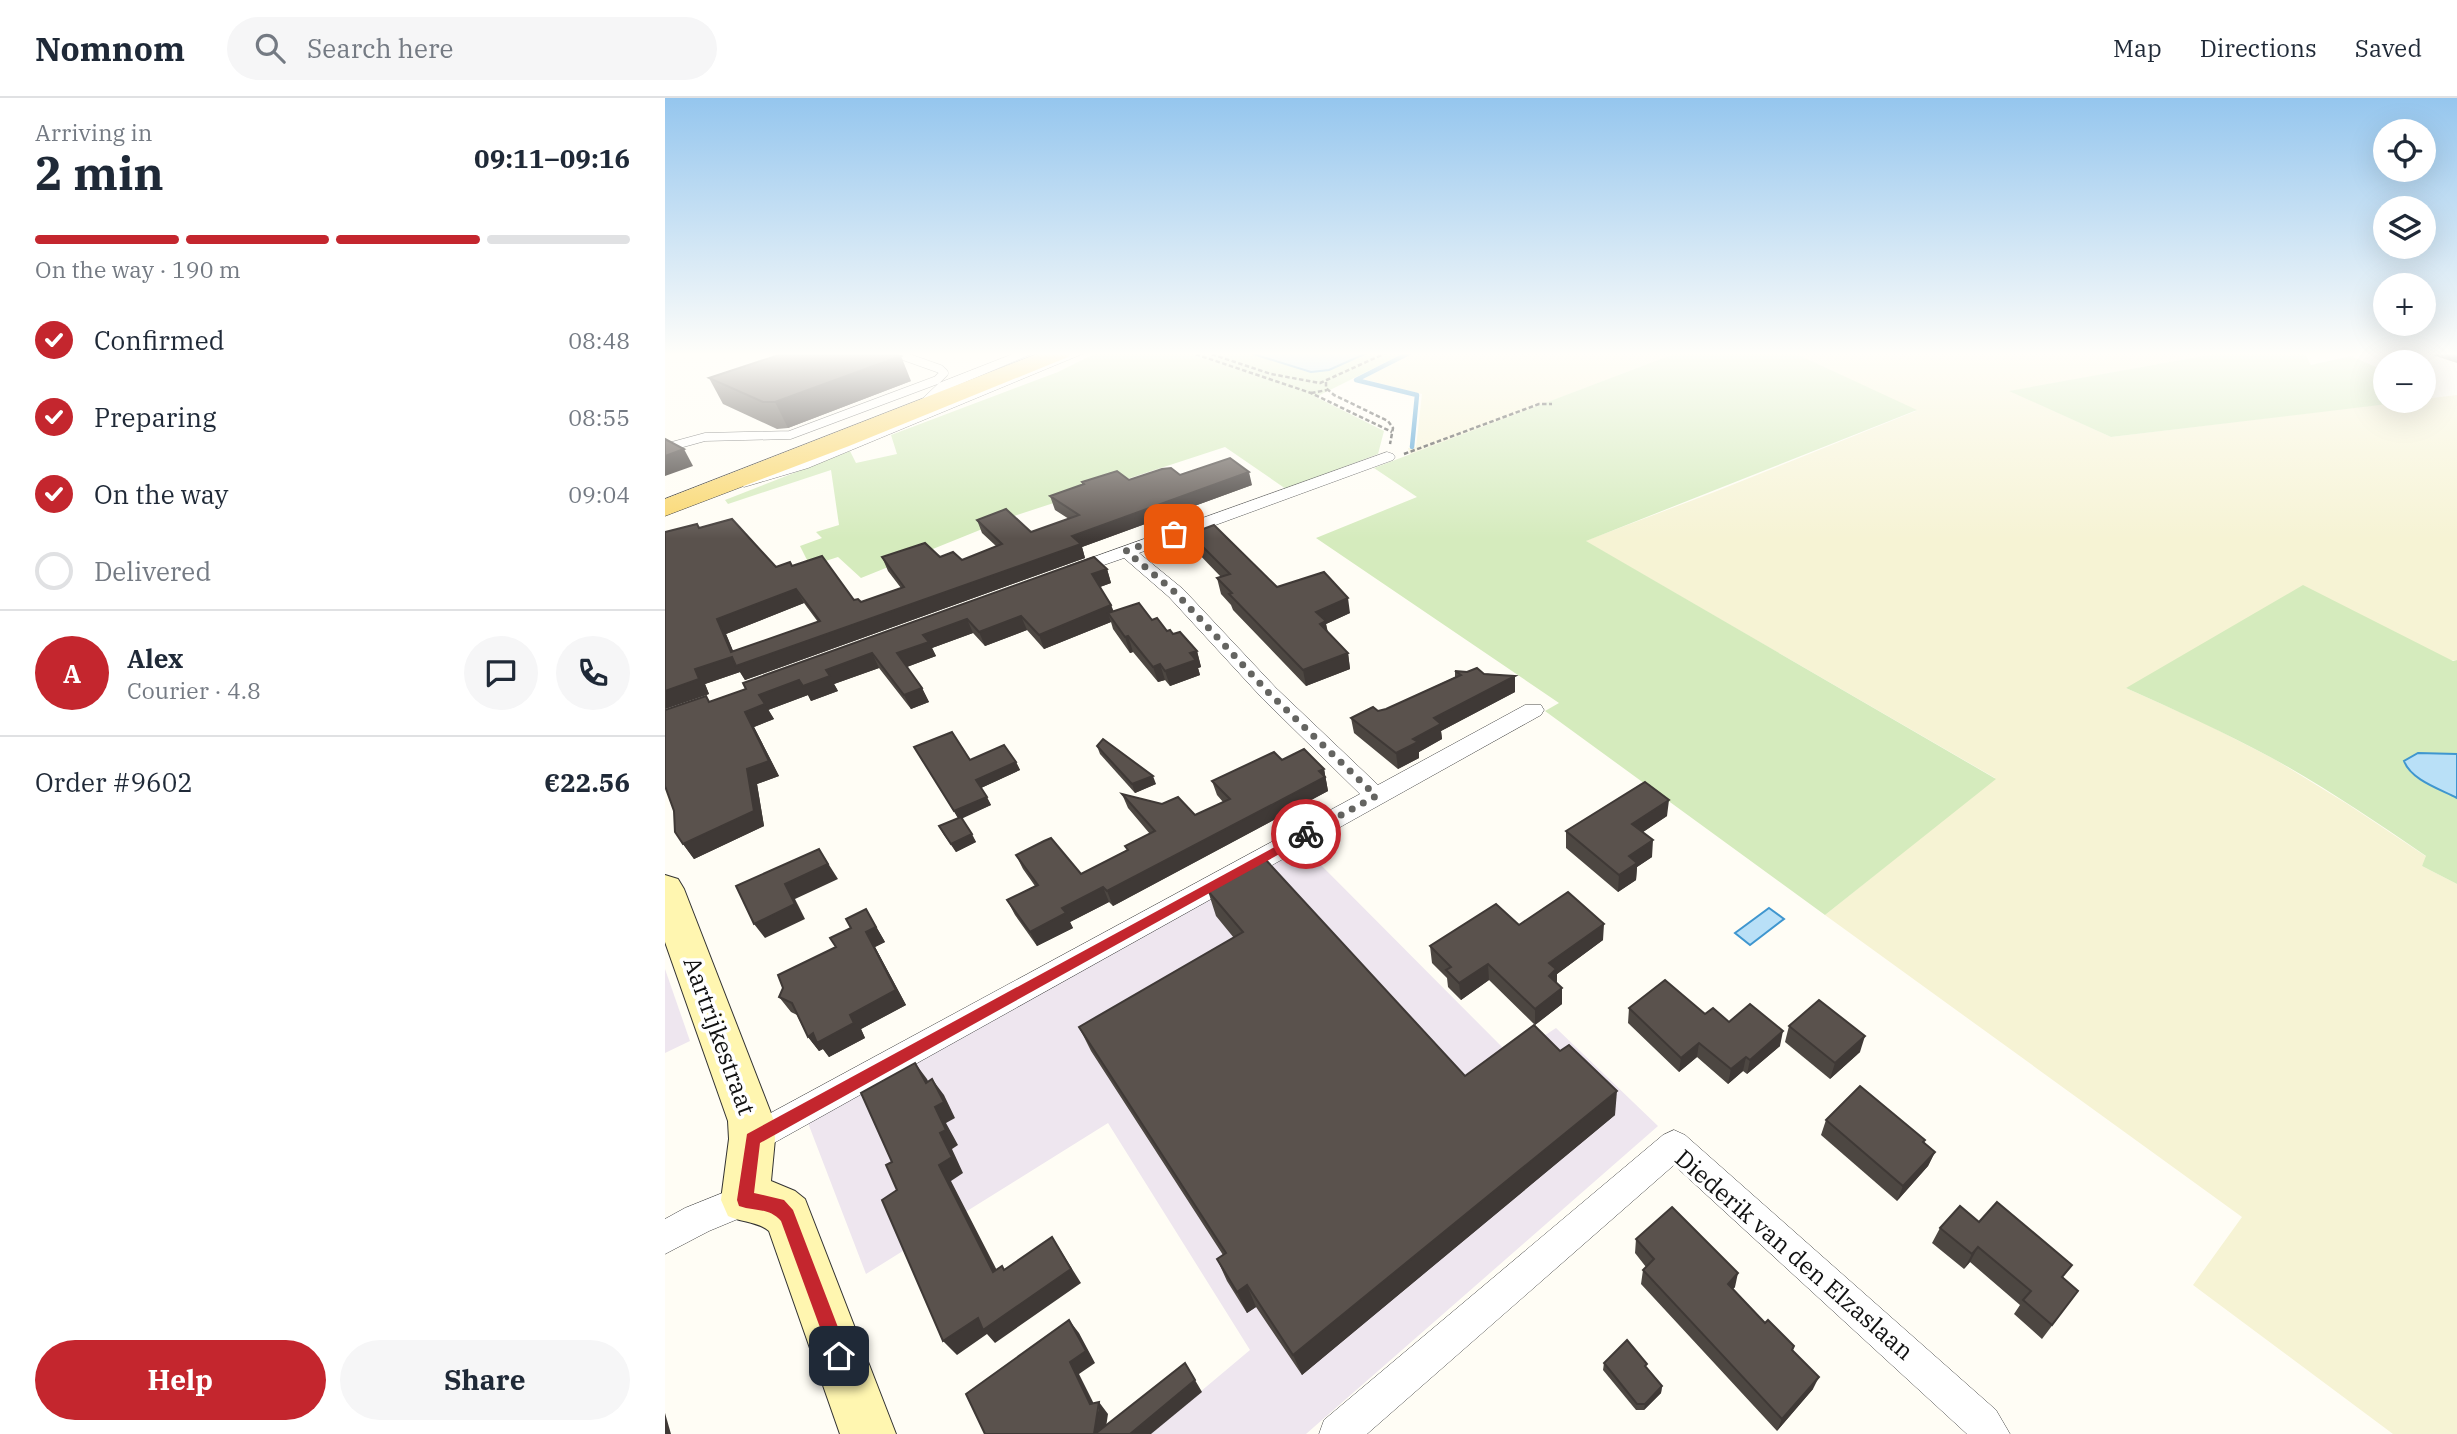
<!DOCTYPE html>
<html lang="en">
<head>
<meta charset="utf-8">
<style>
	:root { --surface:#fff; --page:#f6f6f7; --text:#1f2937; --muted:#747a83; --line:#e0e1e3; --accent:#c4262e }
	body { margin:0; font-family:"IBM Plex Serif",serif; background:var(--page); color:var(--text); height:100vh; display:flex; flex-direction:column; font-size:26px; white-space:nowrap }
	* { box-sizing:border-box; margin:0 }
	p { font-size:23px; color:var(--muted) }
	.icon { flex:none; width:38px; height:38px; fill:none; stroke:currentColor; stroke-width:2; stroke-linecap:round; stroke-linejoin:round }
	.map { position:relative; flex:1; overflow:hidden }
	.sheet { display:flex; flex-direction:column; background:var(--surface); width:665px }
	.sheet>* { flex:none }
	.tools { position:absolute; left:1708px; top:21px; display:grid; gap:14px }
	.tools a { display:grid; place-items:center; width:63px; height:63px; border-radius:50%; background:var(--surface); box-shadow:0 7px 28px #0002; font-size:35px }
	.pin { position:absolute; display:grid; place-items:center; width:60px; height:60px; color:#fff; margin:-30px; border-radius:14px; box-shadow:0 4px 10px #0006 }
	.courier { position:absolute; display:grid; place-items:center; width:70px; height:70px; margin:-35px; border:5px solid #c4262e; border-radius:50%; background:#fff; color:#222; box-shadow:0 2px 9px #0007 }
	.overview em { font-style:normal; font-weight:700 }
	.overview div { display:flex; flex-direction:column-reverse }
	.overview { display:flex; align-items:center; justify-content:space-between; height:119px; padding:0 35px }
	h1 { font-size:46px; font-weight:700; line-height:52px }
	.bar { display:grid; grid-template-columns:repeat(4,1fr); gap:10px 7px; align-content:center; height:84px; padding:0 35px }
	.bar i { height:9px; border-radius:5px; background:var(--line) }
	.bar .on { background:var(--accent) }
	.bar p { grid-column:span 4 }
	.line { display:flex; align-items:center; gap:18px; padding:0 35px; border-top:2px solid var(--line) }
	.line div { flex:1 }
	.round { display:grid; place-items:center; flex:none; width:74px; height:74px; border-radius:37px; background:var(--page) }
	ol { padding:0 35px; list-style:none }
	li { display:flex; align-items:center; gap:21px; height:77px }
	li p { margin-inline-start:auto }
	li .icon { padding:7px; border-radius:50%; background:var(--accent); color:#fff; stroke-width:4 }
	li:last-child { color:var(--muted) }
	li i { width:38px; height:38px; border:4px solid var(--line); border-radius:50% }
	.cta { display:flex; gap:14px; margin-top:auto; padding:14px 35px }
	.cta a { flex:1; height:80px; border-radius:42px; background:var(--accent); color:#fff; font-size:28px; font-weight:700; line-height:80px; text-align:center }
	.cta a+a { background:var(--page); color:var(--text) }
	header { display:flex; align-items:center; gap:42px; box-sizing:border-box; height:98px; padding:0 35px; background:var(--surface); border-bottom:2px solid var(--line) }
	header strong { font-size:33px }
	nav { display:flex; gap:38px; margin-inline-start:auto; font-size:24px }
	.search { width:490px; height:63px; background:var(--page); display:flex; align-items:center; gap:18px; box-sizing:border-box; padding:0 24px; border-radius:38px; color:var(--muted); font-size:26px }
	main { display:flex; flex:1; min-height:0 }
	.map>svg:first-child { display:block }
	.industrial { fill:#eee6ef }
	.farmland { fill:#f6f3d4 }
	.green { fill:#d5ebbd }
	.water { fill:#b9e0f7; stroke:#3f96cf; stroke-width:2 }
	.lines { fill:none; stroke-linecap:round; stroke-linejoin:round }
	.stream { stroke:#3f96cf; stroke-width:4.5 }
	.lane-casing { stroke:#444; stroke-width:9 }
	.street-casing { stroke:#444; stroke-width:1 }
	.secondary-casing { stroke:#333; stroke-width:2 }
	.primary-casing { stroke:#222; stroke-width:1 }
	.path { stroke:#333; stroke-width:2.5; stroke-dasharray:4.5 2.5; stroke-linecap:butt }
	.lane { stroke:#fff; stroke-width:8 }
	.street { fill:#fff; fill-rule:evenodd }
	.secondary { fill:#fff6b0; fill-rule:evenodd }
	.primary { fill:#f9d66b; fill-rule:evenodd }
	.wall { fill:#4d4742; fill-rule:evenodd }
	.shaded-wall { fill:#3f3936 }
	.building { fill:#5a524d; stroke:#3f3936; stroke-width:2; fill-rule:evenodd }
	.route { fill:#c4262e }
	.done { stroke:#646461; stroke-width:7; stroke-dasharray:0 12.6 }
	.labels { text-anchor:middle; stroke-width:7; stroke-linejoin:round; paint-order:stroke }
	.near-street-label { font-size:24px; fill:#111; stroke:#fff }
</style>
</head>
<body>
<header>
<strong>Nomnom</strong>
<div class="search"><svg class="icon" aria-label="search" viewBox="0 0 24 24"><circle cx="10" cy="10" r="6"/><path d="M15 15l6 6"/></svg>Search here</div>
<nav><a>Map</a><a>Directions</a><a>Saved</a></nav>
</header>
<main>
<section class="sheet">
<div class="overview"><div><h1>2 min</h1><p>Arriving in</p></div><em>09:11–09:16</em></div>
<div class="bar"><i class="on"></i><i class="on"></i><i class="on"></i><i></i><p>On the way · 190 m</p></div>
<ol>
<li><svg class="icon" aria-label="check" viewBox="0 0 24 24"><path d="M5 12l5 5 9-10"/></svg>Confirmed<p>08:48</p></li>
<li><svg class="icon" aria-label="check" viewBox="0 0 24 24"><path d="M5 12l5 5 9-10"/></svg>Preparing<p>08:55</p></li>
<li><svg class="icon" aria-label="check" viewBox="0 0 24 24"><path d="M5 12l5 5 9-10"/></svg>On the way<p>09:04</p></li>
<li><i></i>Delivered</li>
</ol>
<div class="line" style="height:126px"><b class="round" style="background:var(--accent);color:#fff">A</b><div><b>Alex</b><p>Courier · 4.8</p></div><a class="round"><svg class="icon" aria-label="chat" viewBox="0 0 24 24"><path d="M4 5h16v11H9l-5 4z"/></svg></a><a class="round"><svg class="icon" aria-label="phone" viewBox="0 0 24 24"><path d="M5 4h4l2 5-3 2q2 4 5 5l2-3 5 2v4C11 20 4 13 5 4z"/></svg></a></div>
<div class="line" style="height:91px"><div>Order #9602</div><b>€22.56</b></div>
<div class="cta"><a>Help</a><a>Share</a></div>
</section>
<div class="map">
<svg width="1792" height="1336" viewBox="0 0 1792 1336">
	<rect width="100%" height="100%" fill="#fffdf5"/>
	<!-- industrial -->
	<g class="industrial">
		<path d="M636 747 847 959 891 930 993 1028 641 1336H485L585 1252 443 1025 201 1176 143 1025Z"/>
		<path d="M0 871 25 943 0 955Z"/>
	</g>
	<!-- farmland -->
	<g class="farmland">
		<path d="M751 254H1014L745 357 743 350 751 349 757 296 698 281Z"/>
		<path d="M1127 254 1554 255 1346 293 1446 339 1792 297V562L1461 590 1539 625 1609 661 1684 707 1762 759 1757 768 1792 786V1336H1728L1528 1187 1577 1119 1160 817 1330 680 920 443 1052 393 1251 313Z"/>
	</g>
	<!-- green -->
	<g class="green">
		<path d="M433 254H741L651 299 719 333 713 356 621 391 560 349 352 417 196 480 173 459 145 468 135 448 157 440 151 434 174 427 166 372 63 406 60 402 185 353 191 365 232 356 226 337 393 274Z"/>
		<path d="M1014 254H1127L1252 312 921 443 1331 681 1160 817 880 613 894 605 651 440 752 399 709 370Z"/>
		<path d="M1560 254H1639L1646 267 1686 258 1720 273V303H1748L1446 339 1344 293Z"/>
		<path d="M1638 487 1788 563 1792 562V656L1753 655 1776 692 1792 700V786L1757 768 1761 758C1711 724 1660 689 1607 660 1559 634 1510 612 1461 590Z"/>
	</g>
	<!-- water -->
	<g class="water">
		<path d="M559 254H704L664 272 646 274 585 255Z"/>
		<path d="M1753 655 1792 656V700C1775 691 1746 682 1739 663Z"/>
		<path d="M1104 810 1119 821 1085 847 1070 835Z"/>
	</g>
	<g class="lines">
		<!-- stream -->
		<path class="stream" d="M746 254 691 282 752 297 747 349"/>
		<defs>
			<path id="lane" d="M0 350 40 339 125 337 272 282 279 275 275 271 227 254"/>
			<g id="street">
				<path d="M353 254H371L284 291 268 305H258L256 302 274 285Z"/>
				<path d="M404 254H422L143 370 79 389 71 384 73 381 131 364Z"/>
				<path d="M722 354 728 356 730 359 728 362 474 455 518 491 611 590 713 687 860 607H876L879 612 876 617 98 1051 87 1055 76 1051 71 1041 76 1031 695 696 597 600 504 499 459 460 407 478 398 473 401 469Z"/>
				<path d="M1009 1032 1020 1037 1331 1312 1345 1336H1302L1009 1067 702 1336H654L659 1322 998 1037Z"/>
				<path d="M80 1086 92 1091 96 1102 92 1113 44 1133 0 1156V1121L20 1110Z"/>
			</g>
			<path id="secondary" d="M0 777 13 781 19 791 109 1023 110 1041 106 1083 130 1093 140 1101 231 1336H175L104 1133C94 1124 76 1124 63 1118L56 1102 64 1041 63 1023 0 844Z"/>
			<path id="primary" d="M377 254H406L403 259 184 348 0 418V401Z"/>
		</defs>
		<!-- lane casing -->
		<use href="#lane" class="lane-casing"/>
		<!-- street casing -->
		<use href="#street" class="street-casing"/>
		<!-- secondary casing -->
		<use href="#secondary" class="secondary-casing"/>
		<!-- primary casing -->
		<use href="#primary" class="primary-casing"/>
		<!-- path -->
		<g class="path">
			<path d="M524 254 646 295 727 334"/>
			<path d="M540 254 606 276 655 285 723 254"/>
			<path d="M661 284V290L669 297 723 323 728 330 725 346"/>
			<path d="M646 295 662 292"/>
			<path d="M739 356 874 306H887"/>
		</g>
		<!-- lane -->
		<use href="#lane" class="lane"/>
		<!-- street -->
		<use href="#street" class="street"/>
		<!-- secondary -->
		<use href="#secondary" class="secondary"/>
		<!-- primary -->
		<use href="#primary" class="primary"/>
	</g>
	<!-- wall -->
	<g class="wall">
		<path d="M1759 254H1792V265Z"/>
		<path d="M44 280 246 283 123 330 112 331 58 306Z"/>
		<path d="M515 377 587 387 417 449 420 460 80 582 75 574 40 586 44 596 0 611V434L34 430 111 469 127 468 189 502 196 504 236 490 223 473 217 459H275L297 462 331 448 317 435 312 422 366 434 404 421 390 412 385 398 417 387V384L464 382ZM139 505 153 524 68 553 61 536Z"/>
		<path d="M525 436 612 489 685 515 661 526 663 534 683 555 685 571 641 588 568 512 566 507 556 496 552 480 556 479 529 451Z"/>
		<path d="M442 471 446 485 435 489 446 507 449 514 487 522 502 533 508 536 532 553 536 569 533 570 535 577 505 588 500 582 493 584 468 554 465 555 448 531 446 524 379 551 362 532 320 548 308 535 267 550 271 558 242 569 257 590 264 604 246 611 214 570 169 586 173 593 146 603 143 597 103 612 109 621 89 629 114 678 92 686 99 728 29 761 18 746 9 713 41 598 45 604Z"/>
		<path d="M790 573 850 578V594L776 633 777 641 754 654V660L733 671 689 635 686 620 721 611 790 579Z"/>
		<path d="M432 648 491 686 470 695 435 656Z"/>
		<path d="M249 649 305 662 351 664 355 672 316 690 326 707 296 720 311 744 291 754 279 737 274 728 293 720Z"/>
		<path d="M617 662 659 671 663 693 448 808 444 804 405 824 408 830 372 848 350 817 342 802 370 788 358 771 351 757 416 776 462 752 460 748 485 736 463 710 457 696 530 717 558 704 552 697 547 683Z"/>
		<path d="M1002 718 978 734 987 759 972 769 971 782 953 794 901 750V733Z"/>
		<path d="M543 793 800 978 950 1017 637 1277 591 1209 582 1215 562 1183 552 1161 558 1157 426 953 414 929 569 840 551 818Z"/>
		<path d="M201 811 220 844 210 849 241 907 196 931 200 940 164 959 158 951 154 953 143 939 132 917 126 914 114 899 171 849Z"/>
		<path d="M854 827 938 842 892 876V885L897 906 870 927 824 882 796 902 783 889 782 880 767 865 765 848Z"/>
		<path d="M964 910 1040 916 1115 948 1082 976 1078 973 1063 986 1032 959 1014 974 963 925Z"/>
		<path d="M1124 928 1195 954 1165 981 1120 944Z"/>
		<path d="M1161 1022 1259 1044 1270 1054 1263 1068 1232 1103 1156 1037Z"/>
		<path d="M1314 1124 1398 1179 1413 1193 1377 1241 1349 1216 1355 1207 1305 1164 1299 1171 1267 1145 1275 1130Z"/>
		<path d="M971 1141 1070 1189 1068 1191 1100 1225 1129 1248 1128 1252 1148 1291 1112 1333 976 1186 978 1172 981 1169 970 1155Z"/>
		<path d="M939 1265 981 1269 997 1288 996 1295 979 1312H971L938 1272Z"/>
	</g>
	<!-- shaded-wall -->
	<g class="shaded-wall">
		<path d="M236 258 246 283 123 330 110 304Z"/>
		<path d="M19 351 28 368 0 378V358Z"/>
		<path d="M584 374 587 387 417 449 420 460 80 582 75 574 40 586 44 596 0 611V593L30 571 67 559 66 554 52 521 131 491 139 505 61 536 74 567 407 438Z"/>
		<path d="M442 471 446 485 432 490 427 476Z"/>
		<path d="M683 500 685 515 661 526 663 539 657 541 651 514Z"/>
		<path d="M446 507 451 522 443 515 446 524 379 551 374 537Z"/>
		<path d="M356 518 362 532 320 548 314 534Z"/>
		<path d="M302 521 308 535 267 550 271 558 239 570 232 555 258 537Z"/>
		<path d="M463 538 468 554 465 555 460 539Z"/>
		<path d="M532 553 536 569 533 570 535 577 505 588 500 573 525 555Z"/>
		<path d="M207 555 214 570 169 586 173 593 146 603 143 597 103 612 94 597Z"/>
		<path d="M683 555 685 571 641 588 638 572Z"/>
		<path d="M495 566 500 582 493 584 488 569Z"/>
		<path d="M850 578V594L776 633 777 641 754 654V660L733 671 731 655 748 641 769 620Z"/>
		<path d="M257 590 264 604 246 611 239 597Z"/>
		<path d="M100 606 109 621 89 629 114 678 92 686 99 728 29 761 18 746 82 671 80 614Z"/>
		<path d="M351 664 355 672 316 690 311 682Z"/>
		<path d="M659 671 663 693 448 808 442 793Z"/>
		<path d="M488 678 491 686 470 695 467 686Z"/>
		<path d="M322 699 326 707 294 722 289 713Z"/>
		<path d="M1004 702 1002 718 966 742 967 726Z"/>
		<path d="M307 736 311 744 291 754 286 746Z"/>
		<path d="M988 742 987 759 972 769 971 782 953 794 954 777 964 758Z"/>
		<path d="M154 751 173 781 130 801 140 821 100 840 89 826 120 786Z"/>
		<path d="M438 789 444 804 405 824 408 830 372 848 365 834 397 810Z"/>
		<path d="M201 811 220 844 210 849 241 907 196 931 200 940 164 959 158 951 154 953 143 939 185 917Z"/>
		<path d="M939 826 938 842 892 876V888L884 894V865Z"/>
		<path d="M823 866 824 882 796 902 794 885Z"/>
		<path d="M897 890V906L870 927V911Z"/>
		<path d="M1118 933 1115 948 1082 976 1085 962Z"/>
		<path d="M1200 938 1195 954 1165 981 1170 965Z"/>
		<path d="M1034 945 1032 959 1014 974 1016 960Z"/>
		<path d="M1081 959 1078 973 1063 986 1066 971Z"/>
		<path d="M250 965 262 981 272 1001 261 985Z"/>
		<path d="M267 981 279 997 290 1020 281 1025 293 1047 287 1051 298 1075 286 1083 340 1188 328 1174 274 1067 275 1035 270 1009Z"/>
		<path d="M952 993 950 1017 637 1277 628 1257Z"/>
		<path d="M1270 1054 1263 1068 1232 1103 1238 1088Z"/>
		<path d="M387 1139 416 1185 330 1245 322 1236 292 1257 278 1243Z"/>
		<path d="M1313 1149 1305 1164 1299 1171 1307 1156Z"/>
		<path d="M1073 1175 1070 1189 1060 1199 1063 1186Z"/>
		<path d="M582 1187 591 1209 582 1215 572 1194Z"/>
		<path d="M404 1222 414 1235 430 1265 414 1276 433 1314 434 1304 443 1316 440 1336H429L425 1306 405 1264Z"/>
		<path d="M1154 1279 1148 1291 1112 1333 1117 1321Z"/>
		<path d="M530 1282 537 1294 486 1336H465Z"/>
		<path d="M997 1288 996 1295 979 1312 980 1306Z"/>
		<path d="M0 1315 6 1336H0Z"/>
	</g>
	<!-- building -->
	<g class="building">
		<path d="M123 254H225L236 258 110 304H98L44 280Z"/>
		<path d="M0 341 19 351 0 358Z"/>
		<path d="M565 360 584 374 407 438 416 446 71 568 67 559 30 571 34 581 0 593V434L32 426 34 430 67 421 111 469 125 464 127 468 157 458 189 502 193 501 196 504 239 489 217 459 260 445 275 459 288 454 297 462 337 446 312 422 341 411 366 434 414 417 385 398 419 386 417 384 452 373 464 382 497 371 506 370 515 377ZM131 491 155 523 66 554 52 521Z"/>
		<path d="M549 427 612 489 659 474 683 500 651 514 661 523 655 526 683 555 638 572 564 496 567 495 552 480 565 476 525 436Z"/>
		<path d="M429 459 442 471 427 476 446 507 374 537 356 518 314 534 302 521 258 537 264 544 232 555 257 590 239 597 207 555 161 572 165 578 138 588 134 582 94 597 100 606 80 614 104 663 82 671 89 713 18 746 10 734 9 713 0 688V612L41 598 44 604 81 591 78 585Z"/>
		<path d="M474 505 487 522 492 520 502 533 505 532 508 536 515 534 532 553 525 555 531 562 500 573 495 566 488 569 463 538 460 539 443 515Z"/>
		<path d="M812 570 819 576 850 578 769 620 776 626 748 641 753 644 731 655 686 620 708 609 713 613 721 611 796 577 790 573 802 574Z"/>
		<path d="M287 634 305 662 339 647 351 664 311 682 322 699 289 713 249 649Z"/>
		<path d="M438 641 488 678 467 686 432 648Z"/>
		<path d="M639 651 659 671 654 673 660 679 442 793 438 789 397 810 401 815 365 834 342 802 373 787 351 757 379 743 386 740 416 776 463 752 460 748 490 733 457 696 497 706 513 699 530 717 565 701 547 683 609 654 617 662Z"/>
		<path d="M980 684 1004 702 967 726 988 742 964 758 972 765 954 777 901 733Z"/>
		<path d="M296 719 307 736 286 746 274 728Z"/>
		<path d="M154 751 163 766 120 786 130 806 89 826 71 788Z"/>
		<path d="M600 761 800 978 869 927 895 953 904 947 952 993 628 1257 582 1187 572 1194 552 1161 561 1155 414 929 578 834 543 793Z"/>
		<path d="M903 794 939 826 884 865 891 871 884 878 897 890 870 911 823 866 794 885 781 872 786 869 765 848 831 806 854 827Z"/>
		<path d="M201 811 211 829 201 834 231 892 185 917 189 925 152 945 148 935 143 939 127 905 114 899 118 890 113 877 171 849 165 840 186 830 181 821Z"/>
		<path d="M1000 882 1040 916 1048 910 1064 924 1085 906 1118 933 1085 962 1081 959 1066 971 1034 945 1016 960 964 910Z"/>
		<path d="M1154 902 1200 938 1170 965 1124 928Z"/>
		<path d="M250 965 261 985 267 981 279 1004 270 1009 281 1032 275 1035 287 1059 274 1067 328 1174 337 1168 339 1172 387 1139 406 1171 318 1232 313 1220 278 1243 217 1102 232 1092 221 1067 227 1064 196 995Z"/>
		<path d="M1195 988 1260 1042 1258 1044 1270 1054 1238 1088 1161 1022Z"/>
		<path d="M1332 1104 1407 1167 1397 1179 1413 1193 1387 1227 1358 1202 1366 1193 1313 1149 1307 1156 1275 1130 1295 1108 1314 1124Z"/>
		<path d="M1007 1109 1073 1175 1063 1186 1100 1225 1103 1222 1129 1248 1127 1252 1154 1279 1117 1321 978 1172 989 1161 971 1141Z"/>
		<path d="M404 1222 421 1253 405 1264 425 1306 434 1304 429 1336H320L301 1296Z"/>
		<path d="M962 1242 982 1266 980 1268 997 1288 980 1306H972L939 1265Z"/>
		<path d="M520 1265 530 1282 465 1336H430Z"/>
	</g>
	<!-- sky -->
	<linearGradient id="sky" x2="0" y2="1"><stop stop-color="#95c6ee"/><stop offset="0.58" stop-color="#fffefa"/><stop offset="1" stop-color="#fffefa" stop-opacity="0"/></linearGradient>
	<rect width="1792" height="441" fill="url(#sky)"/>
	<!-- route -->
	<path class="route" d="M641 732 647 736 645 739 95 1045 89 1095 119 1102 128 1112 184 1258 181 1265 174 1267 168 1265 116 1123C103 1109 91 1114 74 1108L72 1102 82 1036Z"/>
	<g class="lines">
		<!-- done -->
		<path class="done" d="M509 436 461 453 511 495 604 595 711 698 641 736"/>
	</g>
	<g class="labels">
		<!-- near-street labels -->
		<g class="near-street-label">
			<text transform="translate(54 938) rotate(70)" y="8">Aartrijkestraat</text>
			<text transform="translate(1129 1157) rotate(41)" y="8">Diederik van den Elzaslaan</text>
		</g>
	</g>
</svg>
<div class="tools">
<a><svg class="icon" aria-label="locate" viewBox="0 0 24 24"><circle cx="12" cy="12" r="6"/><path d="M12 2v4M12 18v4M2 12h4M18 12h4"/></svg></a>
<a><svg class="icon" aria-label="layers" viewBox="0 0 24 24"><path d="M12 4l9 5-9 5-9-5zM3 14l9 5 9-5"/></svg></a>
<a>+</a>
<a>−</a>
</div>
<div class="pin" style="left:509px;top:436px;background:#ea580c"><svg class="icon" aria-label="bag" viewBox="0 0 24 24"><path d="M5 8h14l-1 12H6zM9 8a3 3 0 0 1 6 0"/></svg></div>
<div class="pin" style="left:174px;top:1258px;background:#1f2937"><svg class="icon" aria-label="home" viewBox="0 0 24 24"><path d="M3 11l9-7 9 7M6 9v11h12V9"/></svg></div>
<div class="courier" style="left:641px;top:736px"><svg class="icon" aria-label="bike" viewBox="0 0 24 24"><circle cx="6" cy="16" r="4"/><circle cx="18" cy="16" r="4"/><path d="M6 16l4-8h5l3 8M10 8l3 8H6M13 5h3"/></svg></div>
</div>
</main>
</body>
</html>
